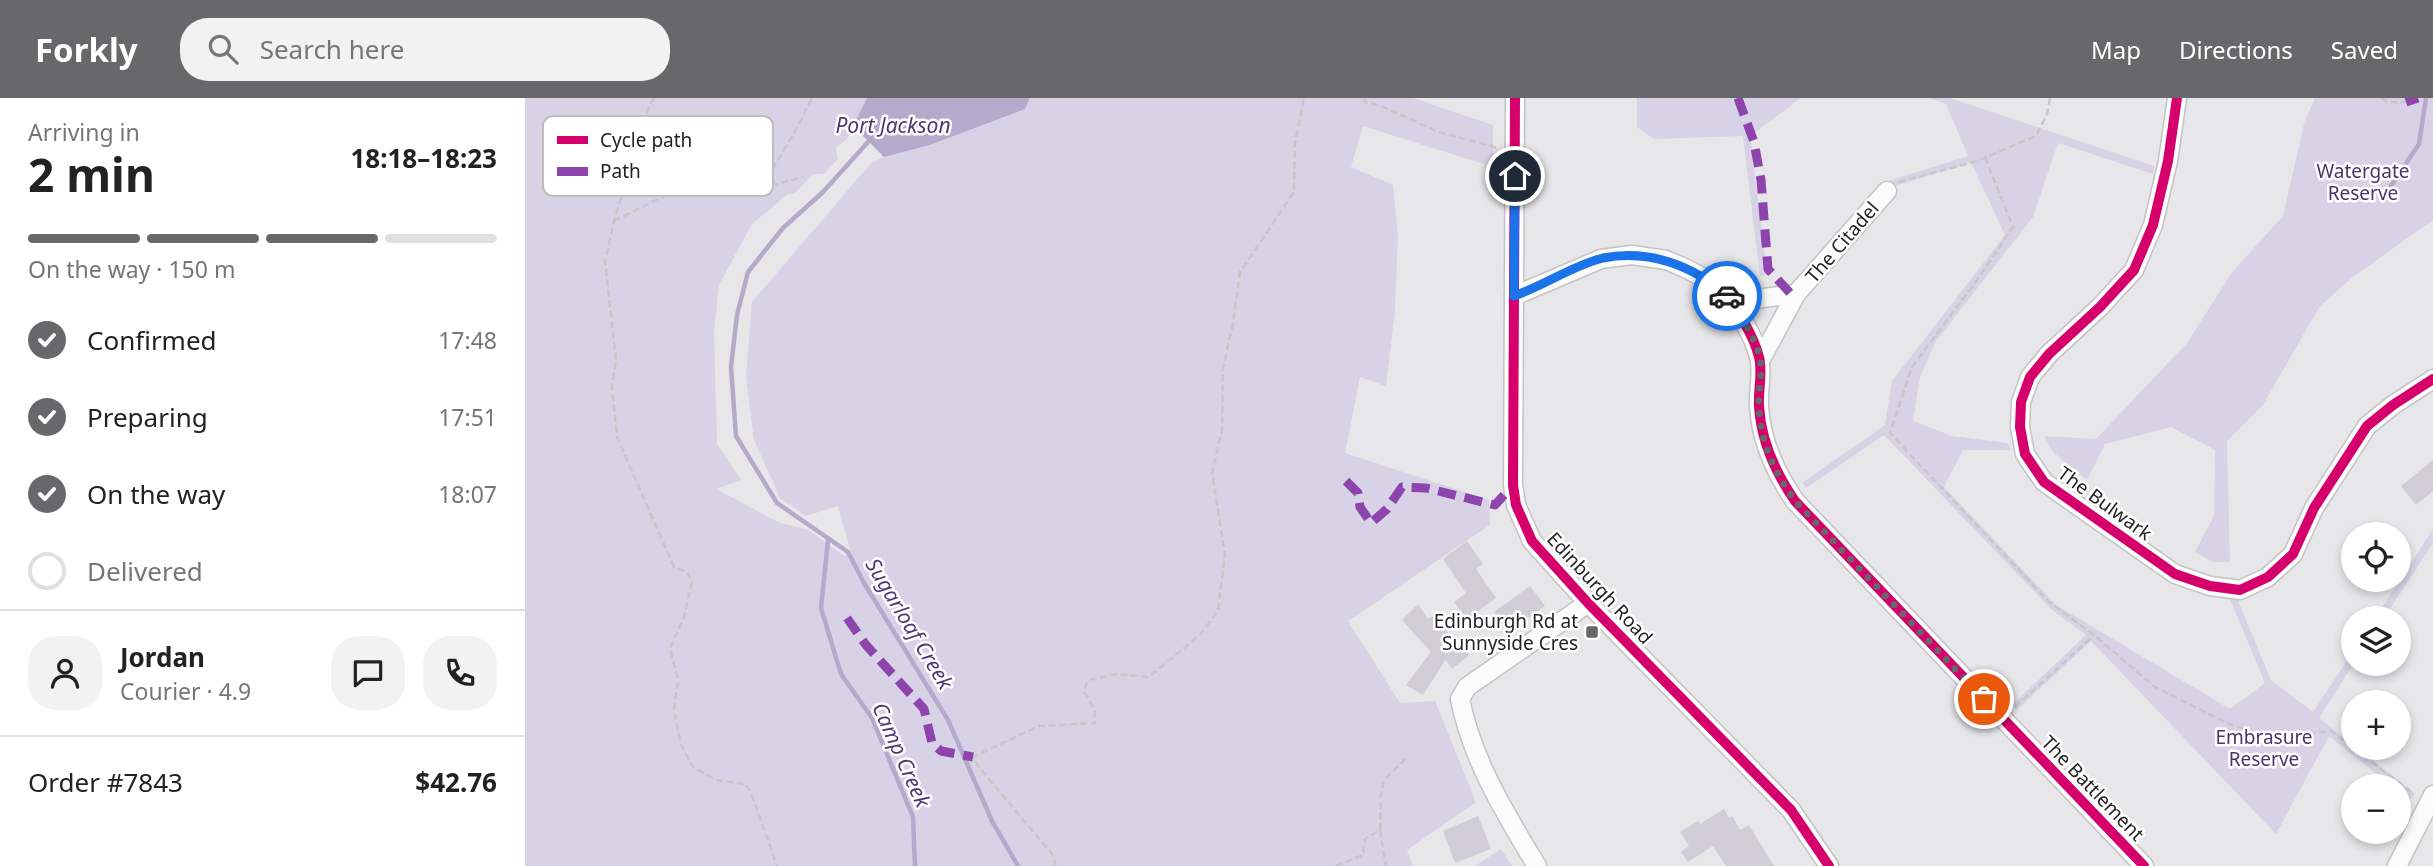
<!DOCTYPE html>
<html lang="en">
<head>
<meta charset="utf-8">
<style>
	:root { --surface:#fff; --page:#f2f2f2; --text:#222; --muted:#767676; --line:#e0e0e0; --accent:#686769 }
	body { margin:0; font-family:"Noto Sans",sans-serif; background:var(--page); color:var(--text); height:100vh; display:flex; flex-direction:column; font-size:26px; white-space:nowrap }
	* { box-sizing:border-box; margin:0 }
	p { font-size:23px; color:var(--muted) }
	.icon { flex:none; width:38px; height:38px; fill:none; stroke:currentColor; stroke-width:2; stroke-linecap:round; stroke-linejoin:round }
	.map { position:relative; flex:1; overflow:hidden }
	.side { display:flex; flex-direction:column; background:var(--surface); width:525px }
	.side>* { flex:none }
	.fabs { position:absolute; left:1816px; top:424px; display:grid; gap:14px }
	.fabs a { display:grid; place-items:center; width:70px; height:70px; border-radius:50%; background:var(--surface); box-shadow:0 4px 10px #0003; font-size:35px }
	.pin { position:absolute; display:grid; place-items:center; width:60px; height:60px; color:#fff; margin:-30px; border:4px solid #fff; border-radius:50%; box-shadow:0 2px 7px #0007 }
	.courier { position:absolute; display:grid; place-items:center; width:70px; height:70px; margin:-35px; border:5px solid #1a73e8; border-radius:50%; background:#fff; color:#222; box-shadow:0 2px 9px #0007 }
	.summary em { font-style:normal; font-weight:700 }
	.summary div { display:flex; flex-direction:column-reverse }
	.summary { display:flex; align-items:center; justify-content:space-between; height:119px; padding:0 28px }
	h1 { font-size:46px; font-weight:700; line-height:52px }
	.bar { display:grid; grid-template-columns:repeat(4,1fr); gap:10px 7px; align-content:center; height:84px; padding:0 28px }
	.bar i { height:9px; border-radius:5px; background:var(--line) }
	.bar .active { background:var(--accent) }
	.bar p { grid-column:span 4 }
	.line { display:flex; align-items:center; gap:18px; padding:0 28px; border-top:2px solid var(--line) }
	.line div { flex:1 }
	.round { display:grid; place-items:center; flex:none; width:74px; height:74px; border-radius:28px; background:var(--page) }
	ol { padding:0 28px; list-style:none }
	li { display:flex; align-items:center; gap:21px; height:77px }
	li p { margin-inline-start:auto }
	li .icon { padding:7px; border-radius:50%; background:var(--accent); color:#fff; stroke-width:4 }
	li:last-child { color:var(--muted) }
	li i { width:38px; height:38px; border:4px solid var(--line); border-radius:50% }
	header { display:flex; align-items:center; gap:42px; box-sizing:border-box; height:98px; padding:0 35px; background:var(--accent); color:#fff }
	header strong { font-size:33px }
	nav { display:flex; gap:38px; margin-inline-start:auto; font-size:24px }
	.search { width:490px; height:63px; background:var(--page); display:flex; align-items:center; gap:18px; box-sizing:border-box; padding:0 24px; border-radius:28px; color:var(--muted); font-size:26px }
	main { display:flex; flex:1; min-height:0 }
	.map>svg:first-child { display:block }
	.green { fill:#d8d2e6 }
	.water { fill:#b5aacc }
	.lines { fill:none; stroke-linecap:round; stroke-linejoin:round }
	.stream { stroke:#b5aacc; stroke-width:4.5 }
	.building { fill:#d0cdd7 }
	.minor-casing { stroke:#c4c3c5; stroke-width:21 }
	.path { stroke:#c7c6c8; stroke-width:2.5; stroke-dasharray:7 3.5; stroke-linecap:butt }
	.minor { stroke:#fbfbfc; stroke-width:18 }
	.quiet { stroke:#8e44ad; stroke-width:9; stroke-dasharray:18 9; stroke-linecap:butt }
	.cycleway-casing { stroke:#fff; stroke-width:15 }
	.cycleway { stroke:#d6006c; stroke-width:10 }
	.done { stroke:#686769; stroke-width:7; stroke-dasharray:0 12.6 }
	.route { stroke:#1a73e8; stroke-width:9 }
	.poi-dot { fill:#686769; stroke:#fff; stroke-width:2.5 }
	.labels { text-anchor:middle; stroke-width:5; stroke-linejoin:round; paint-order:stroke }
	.park-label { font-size:19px; fill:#4a336e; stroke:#fff }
	.street-label { font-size:19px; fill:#232224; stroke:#fff }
	.poi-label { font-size:19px; fill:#232224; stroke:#fff; text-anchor:end }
	.water-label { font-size:21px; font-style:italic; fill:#4e3874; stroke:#fff }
	.key { fill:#fff; stroke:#bdbdbd; stroke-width:2 }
	.key-label { font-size:19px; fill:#232224 }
</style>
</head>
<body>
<header>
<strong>Forkly</strong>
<div class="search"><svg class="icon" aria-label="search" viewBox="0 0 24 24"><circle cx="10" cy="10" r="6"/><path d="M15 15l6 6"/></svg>Search here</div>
<nav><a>Map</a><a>Directions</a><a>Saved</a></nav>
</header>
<main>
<section class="side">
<div class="summary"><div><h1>2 min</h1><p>Arriving in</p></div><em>18:18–18:23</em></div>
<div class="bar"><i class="active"></i><i class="active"></i><i class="active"></i><i></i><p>On the way · 150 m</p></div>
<ol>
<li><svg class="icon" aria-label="check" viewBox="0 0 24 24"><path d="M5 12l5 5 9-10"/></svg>Confirmed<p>17:48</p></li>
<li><svg class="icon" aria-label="check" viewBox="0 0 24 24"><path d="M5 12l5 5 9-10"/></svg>Preparing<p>17:51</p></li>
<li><svg class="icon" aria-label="check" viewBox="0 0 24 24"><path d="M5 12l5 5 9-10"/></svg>On the way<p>18:07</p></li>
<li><i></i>Delivered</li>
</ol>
<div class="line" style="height:126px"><a class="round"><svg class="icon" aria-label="person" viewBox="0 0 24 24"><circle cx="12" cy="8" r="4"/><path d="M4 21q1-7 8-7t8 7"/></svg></a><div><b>Jordan</b><p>Courier · 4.9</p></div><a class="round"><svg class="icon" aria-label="chat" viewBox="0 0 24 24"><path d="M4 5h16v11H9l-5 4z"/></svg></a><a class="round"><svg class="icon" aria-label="phone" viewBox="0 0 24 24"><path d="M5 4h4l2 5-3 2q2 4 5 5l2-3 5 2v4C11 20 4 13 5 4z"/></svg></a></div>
<div class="line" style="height:91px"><div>Order #7843</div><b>$42.76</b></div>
</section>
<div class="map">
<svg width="1908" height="768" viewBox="0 0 1908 768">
	<rect width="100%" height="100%" fill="#e7e6e9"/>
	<!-- green -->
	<g class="green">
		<path d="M0 0H342L322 41 311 50 313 61 299 76H288L269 96H263L227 126 194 187 189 234 192 346 216 382 191 391 253 424 283 432 319 458 325 451 313 408 281 418 255 400 229 342 221 278 227 204 346 65 359 59 405 47 500 11 505 0H888L968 27V69L838 28 826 69 868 87 873 138 870 213 861 288 835 279 820 355 964 402 965 427 823 523 875 605 910 603 951 704 882 752 888 768H0Z"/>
		<path d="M1112 0H1276L1225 38 1242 177 1235 178 1218 38 1129 41 1112 29Z"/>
		<path d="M1403 0H1425L1629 68 1628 76 1533 45 1508 119 1411 243 1395 279 1388 323 1427 338 1483 345 1486 352H1438L1419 389 1531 507 1705 611 1740 585 1705 501 1712 500 1746 582 1788 614 1829 552V565L1794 620 1889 695 1885 702 1874 693V688H1867L1804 638 1751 736 1566 543 1492 612 1487 607 1561 537 1526 511 1359 337 1281 390 1277 385 1360 327 1367 283 1480 137 1446 64 1361 91 1360 84 1443 58 1421 6Z"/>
		<path d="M1790 0H1908V122L1828 179 1795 208 1738 307 1702 343 1705 464H1688L1670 454 1689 418 1690 352 1646 329 1580 346 1562 382 1528 354 1519 338 1571 341 1662 245 1708 173 1758 118 1780 22Z"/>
		<path d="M1908 431V445L1859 520H1850Z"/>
		<path d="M976 751 987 768H950Z"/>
	</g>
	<!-- water -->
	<path class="water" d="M342 0H505L500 11 405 47 359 59 328 28Z"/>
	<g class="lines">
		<!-- stream -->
		<g class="stream">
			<path d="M343 44 298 94 258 130 223 174 212 217 206 269 211 338 252 405 323 454 339 485 423 622 467 723 493 768"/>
			<path d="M1858 100 1894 46 1901 0"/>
			<path d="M303 442 296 510 316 576 347 620 388 719 390 768"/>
		</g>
	</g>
	<!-- building -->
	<g class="building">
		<path d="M1908 362V393L1891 407 1876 388Z"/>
		<path d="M942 443 958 466 951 471 971 500 942 521 929 504 941 495 918 461Z"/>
		<path d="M1005 488 1020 508 984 534 969 514Z"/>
		<path d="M893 506 903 521 908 518 944 557 927 571 921 561 898 597 881 587 906 554 877 522Z"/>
		<path d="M1199 711 1204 720 1207 718 1215 732 1224 727 1249 768H1201L1188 748 1163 764 1156 754 1164 748 1155 734 1173 723 1175 726Z"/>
		<path d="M953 718 966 751 930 765 918 733Z"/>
	</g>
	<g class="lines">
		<defs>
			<g id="minor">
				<path d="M990 0 988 387 991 407 1007 443 1063 505 1266 712 1304 768"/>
				<path d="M1652 0 1643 63 1628 127 1609 172 1575 209 1524 256 1505 279 1496 304 1495 329 1500 356 1519 384 1650 476 1685 488 1715 492 1743 479 1768 456 1789 410 1842 328 1868 307 1908 281"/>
				<path d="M1201 197C1215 217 1228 236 1234 259 1238 274 1233 292 1234 308 1236 344 1250 374 1270 403L1619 768"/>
				<path d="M989 198 1076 161 1107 157 1141 162 1160 170 1183 182 1201 197 1230 201 1271 196 1362 93"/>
				<path d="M1235 263 1271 196"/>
				<path d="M1012 768C980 715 947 662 935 601L942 589 1063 505"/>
				<path d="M1872 768 1908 697"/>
			</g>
		</defs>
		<!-- minor casing -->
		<use href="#minor" class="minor-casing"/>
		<!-- path -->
		<g class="path">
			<path d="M129 0 123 11 89 123 80 163 91 262 87 289 92 339 149 469 162 474 167 484 159 519 145 550 153 582 149 612 156 647 168 669 191 682 221 686 228 700 252 768"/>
			<path d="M839 0 840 4 856 8 914 34 973 50"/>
			<path d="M1856 0 1862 4H1881"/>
			<path d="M1460 59 1488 129 1450 185 1387 269 1365 335 1524 504 1569 537 1630 589 1704 626 1748 640 1806 633 1889 696"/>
			<path d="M1374 84 1449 64 1511 38 1522 16 1525 0"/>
			<path d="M236 90 278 79"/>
			<path d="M89 123 167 84 236 90 271 32 287 0"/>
			<path d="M1490 609 1568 538"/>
			<path d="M855 732 856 697 859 682 883 658"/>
			<path d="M531 768 527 756 453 668 448 659 514 628 570 625V613L559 593 563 582 591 576 624 579 676 536 693 512 700 457 687 375 697 332 698 270 708 226 715 174 769 94 770 45 779 0"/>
			<path d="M811 768 838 757 840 741 855 732 861 768"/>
		</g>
		<!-- minor -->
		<use href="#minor" class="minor"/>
		<!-- quiet -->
		<g class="quiet">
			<path d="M1213 0 1229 44 1236 82 1243 171 1266 196"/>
			<path d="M1881 4 1893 0"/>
			<path d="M821 383 833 395 835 409 846 425 862 411 877 389 901 390 970 407 988 387"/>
			<path d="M322 520 341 547 399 611 407 645 416 653 448 659"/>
		</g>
		<defs>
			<g id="cycleway">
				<path d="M990 0 988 387 991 407 1007 443 1063 505 1266 712 1304 768"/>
				<path d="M1652 0 1643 63 1628 127 1609 172 1575 209 1524 256 1505 279 1496 304 1495 329 1500 356 1519 384 1650 476 1685 488 1715 492 1743 479 1768 456 1789 410 1842 328 1868 307 1908 281"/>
				<path d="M1201 197C1215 217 1228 236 1234 259 1238 274 1233 292 1234 308 1236 344 1250 374 1270 403L1619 768"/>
			</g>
		</defs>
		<!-- cycleway casing -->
		<use href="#cycleway" class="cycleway-casing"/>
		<!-- cycleway -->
		<use href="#cycleway" class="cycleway"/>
	</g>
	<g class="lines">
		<!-- done -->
		<path class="done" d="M1202 198C1215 217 1229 237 1235 260 1238 275 1233 293 1234 309 1236 347 1249 373 1270 403L1459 601"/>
		<!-- route -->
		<path class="route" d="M990 78 989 198C1018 188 1049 167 1078 160 1123 151 1168 167 1202 198"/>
	</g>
	<!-- markers -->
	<rect class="poi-dot" x="1060" y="527" width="14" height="14" rx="3.5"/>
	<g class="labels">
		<!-- park labels -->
		<g class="park-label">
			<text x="1838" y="80">Watergate<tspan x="1838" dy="22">Reserve</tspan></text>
			<text x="1739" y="646">Embrasure<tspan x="1739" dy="22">Reserve</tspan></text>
		</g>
		<!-- street labels -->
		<g class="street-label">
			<text transform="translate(1317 144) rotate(-49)" y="7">The Citadel</text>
			<text transform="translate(1580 405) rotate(36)" y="7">The Bulwark</text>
			<text transform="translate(1075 490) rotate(47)" y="7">Edinburgh Road</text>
			<text transform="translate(1568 690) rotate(46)" y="7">The Battlement</text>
		</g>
		<!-- poi labels -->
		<g class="poi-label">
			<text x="1053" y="530">Edinburgh Rd at<tspan x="1053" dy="22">Sunnyside Cres</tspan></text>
		</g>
		<!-- water labels -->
		<g class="water-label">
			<text x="368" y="35">Port Jackson</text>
			<text transform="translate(384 526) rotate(59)" y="7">Sugarloaf Creek</text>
			<text transform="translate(376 657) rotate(66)" y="7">Camp Creek</text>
		</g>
	</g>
	<!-- legend -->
	<rect x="18" y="18" width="230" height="80" rx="10" class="key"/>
	<rect x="32" y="38" width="31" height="8" fill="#d6006c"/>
	<rect x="32" y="69" width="31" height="9" fill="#8e44ad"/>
	<g class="key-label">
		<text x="75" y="49">Cycle path</text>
		<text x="75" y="80">Path</text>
	</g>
</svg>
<div class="fabs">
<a><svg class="icon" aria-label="locate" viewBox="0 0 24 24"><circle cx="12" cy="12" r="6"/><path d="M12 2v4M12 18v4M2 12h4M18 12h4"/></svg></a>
<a><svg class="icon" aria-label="layers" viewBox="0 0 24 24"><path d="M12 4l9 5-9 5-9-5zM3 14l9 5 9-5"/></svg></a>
<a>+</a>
<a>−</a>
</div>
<div class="pin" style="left:1459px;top:601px;background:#ea580c"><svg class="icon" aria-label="bag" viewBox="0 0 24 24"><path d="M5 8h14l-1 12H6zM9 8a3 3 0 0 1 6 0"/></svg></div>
<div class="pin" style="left:990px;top:78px;background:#1f2937"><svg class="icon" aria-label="home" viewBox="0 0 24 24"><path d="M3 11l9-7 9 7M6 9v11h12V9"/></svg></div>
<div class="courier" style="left:1202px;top:198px"><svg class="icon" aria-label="car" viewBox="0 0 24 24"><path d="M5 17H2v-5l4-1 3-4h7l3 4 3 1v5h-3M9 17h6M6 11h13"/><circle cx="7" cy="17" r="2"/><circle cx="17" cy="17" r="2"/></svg></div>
</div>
</main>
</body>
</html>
